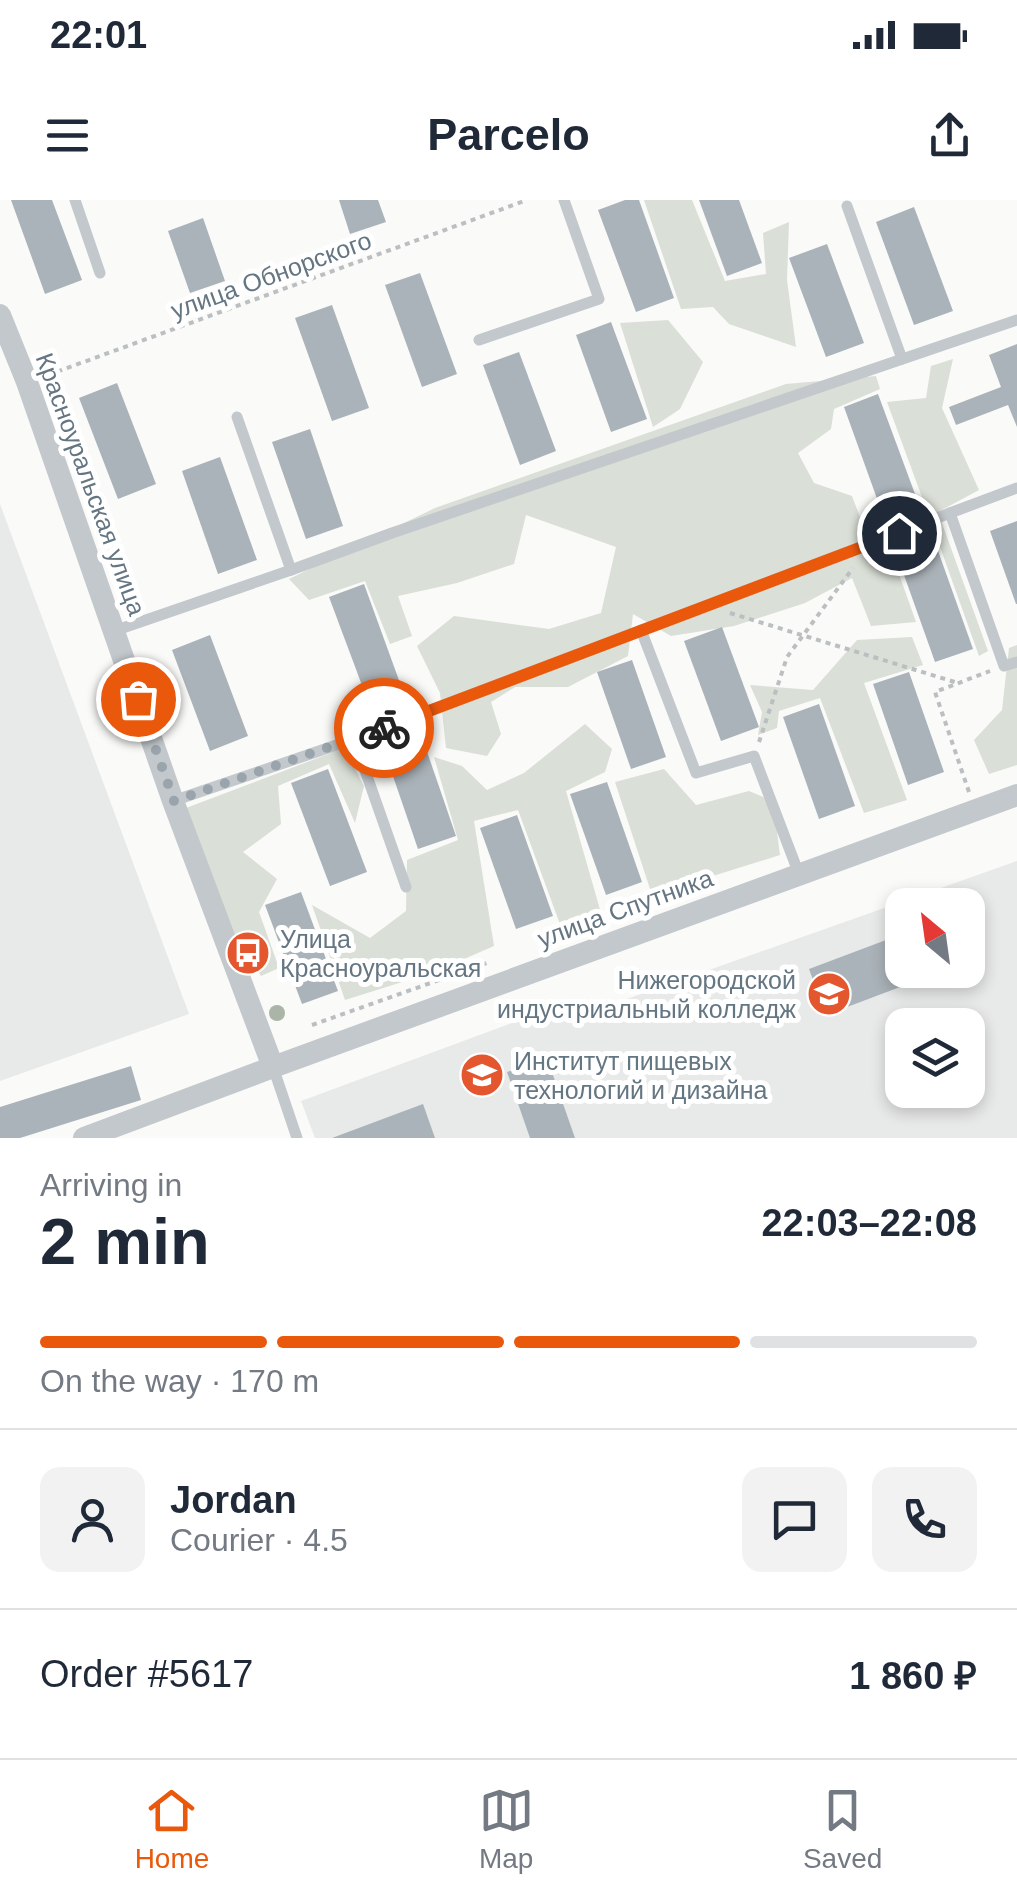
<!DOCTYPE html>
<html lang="en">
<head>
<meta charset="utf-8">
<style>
	:root { --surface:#fff; --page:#f2f2f3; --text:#1f2937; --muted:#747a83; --line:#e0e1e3; --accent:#ea580c }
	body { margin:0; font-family:Arial,sans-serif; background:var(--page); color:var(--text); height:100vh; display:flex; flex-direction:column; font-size:38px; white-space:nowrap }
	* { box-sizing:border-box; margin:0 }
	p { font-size:32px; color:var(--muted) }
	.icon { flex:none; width:55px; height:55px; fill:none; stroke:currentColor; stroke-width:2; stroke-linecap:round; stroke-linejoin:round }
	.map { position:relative; height:938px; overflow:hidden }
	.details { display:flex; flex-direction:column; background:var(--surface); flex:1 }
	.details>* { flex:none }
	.needle { width:65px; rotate:331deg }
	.controls { position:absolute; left:885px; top:688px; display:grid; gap:20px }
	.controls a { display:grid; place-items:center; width:100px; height:100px; border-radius:20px; background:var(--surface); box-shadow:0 5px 15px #0003; font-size:50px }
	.pin { position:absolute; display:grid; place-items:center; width:85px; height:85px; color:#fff; margin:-42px; border:5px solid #fff; border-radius:50%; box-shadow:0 2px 10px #0007 }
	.courier { position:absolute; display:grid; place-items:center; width:100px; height:100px; margin:-50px; border:8px solid #ea580c; border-radius:50%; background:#fff; color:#222; box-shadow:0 2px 12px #0007 }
	.headline em { font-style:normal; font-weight:800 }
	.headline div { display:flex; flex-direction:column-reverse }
	.headline { display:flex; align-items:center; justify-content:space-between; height:170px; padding:0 40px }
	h1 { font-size:65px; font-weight:800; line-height:75px }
	.bar { display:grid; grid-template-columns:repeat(4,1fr); gap:15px 10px; align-content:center; height:120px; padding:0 40px }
	.bar i { height:12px; border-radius:8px; background:var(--line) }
	.bar .active { background:var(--accent) }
	.bar p { grid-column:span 4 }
	.line { display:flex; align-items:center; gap:25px; padding:0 40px; border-top:2px solid var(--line) }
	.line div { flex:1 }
	.round { display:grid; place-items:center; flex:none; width:105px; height:105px; border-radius:20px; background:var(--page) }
	.status { display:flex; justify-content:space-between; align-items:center; height:70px; padding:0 50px; background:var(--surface); direction:ltr }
	.status svg { height:28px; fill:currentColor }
	header { display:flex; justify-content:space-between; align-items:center; height:130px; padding:0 40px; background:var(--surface); font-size:45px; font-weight:800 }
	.dock { display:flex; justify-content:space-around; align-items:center; height:140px; border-top:2px solid var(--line); background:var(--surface); font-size:28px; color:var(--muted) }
	.dock a { display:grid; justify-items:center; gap:5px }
	.dock .active { color:var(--accent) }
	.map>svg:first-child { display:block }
	.built { fill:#e8e9e9; fill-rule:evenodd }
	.green { fill:#dadfd7 }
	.building { fill:#aab3b9 }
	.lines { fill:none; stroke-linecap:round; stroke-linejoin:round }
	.path { stroke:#bbbfc2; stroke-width:4; stroke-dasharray:5 5; stroke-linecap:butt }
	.lane { stroke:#c3c8cc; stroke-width:11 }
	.street { stroke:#c3c8cc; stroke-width:22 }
	.tree { fill:#aab4a7 }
	.done { stroke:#99a4ac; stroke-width:10; stroke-dasharray:0 18 }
	.route { stroke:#ea580c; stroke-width:12 }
	.labels { text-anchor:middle; stroke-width:10; stroke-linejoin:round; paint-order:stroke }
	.street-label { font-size:25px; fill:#657683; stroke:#fff }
	.poi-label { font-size:25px; fill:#657683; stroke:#fff; text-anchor:start }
</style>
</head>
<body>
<div class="status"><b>22:01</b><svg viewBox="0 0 49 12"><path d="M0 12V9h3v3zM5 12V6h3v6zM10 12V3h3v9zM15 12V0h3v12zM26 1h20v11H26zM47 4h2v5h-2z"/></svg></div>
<header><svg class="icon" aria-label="menu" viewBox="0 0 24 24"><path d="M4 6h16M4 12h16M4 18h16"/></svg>Parcelo<svg class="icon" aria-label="share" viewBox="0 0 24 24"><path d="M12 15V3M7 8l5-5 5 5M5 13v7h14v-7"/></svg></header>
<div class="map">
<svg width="1017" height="938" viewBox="0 0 1017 938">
	<rect width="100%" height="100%" fill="#fafaf8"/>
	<!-- built -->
	<g class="built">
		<path d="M0 304 189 814 0 881Z"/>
		<path d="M1017 661V938H315L301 901 555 807 573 818ZM902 705H968V770H902ZM902 825H968V890H902Z"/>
	</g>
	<!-- green -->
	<g class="green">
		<path d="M644 0H692L725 81 766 74 763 33 789 22 787 80 796 147 729 124 713 107 681 109Z"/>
		<path d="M668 120 703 162 680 209 653 227 620 123Z"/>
		<path d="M953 159 942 208 979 290 938 312 988 451 979 456 939 344 894 360 916 422 871 426 852 378 805 403 734 426 671 436 633 414 628 456 568 487H515L491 502 501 534 487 556 446 548 440 493 417 446 454 416 549 429 601 413 616 347 526 315 514 364 457 383 398 396 412 436 390 444 365 381 309 400 289 379 435 308 786 184 876 176 880 189 834 209 831 229 798 253 814 283 852 296 863 325 923 300 887 202 926 198 931 166Z"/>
		<path d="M912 437 923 465 864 483 907 600 864 613 820 498 779 511 777 528 758 535 762 512 750 485 813 490 857 440Z"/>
		<path d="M1017 445V565L989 574 974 540 1002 510 1009 448Z"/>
		<path d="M585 524 612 549 605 572 566 591 601 713 561 727 518 610 474 621 494 746 434 772 345 800 312 705 370 738 406 711 407 660 458 640 434 557 462 566 487 590 524 573Z"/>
		<path d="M344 548 364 586 355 623 329 564 278 586 281 624 243 652 277 679 259 712 279 768 261 776 220 715 186 608Z"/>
		<path d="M664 569 696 605 749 591 773 601 780 655 652 695 615 582Z"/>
	</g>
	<!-- building -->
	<g class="building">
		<path d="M11 0H52L82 80 45 94Z"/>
		<path d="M339 0H378L386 22 350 34Z"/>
		<path d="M625 0H639L674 98 636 112 598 10Z"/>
		<path d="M699 0H739L762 63 727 76Z"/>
		<path d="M914 7 953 111 914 125 876 22Z"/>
		<path d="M203 18 225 81 190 93 168 31Z"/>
		<path d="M827 44 864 143 826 157 789 58Z"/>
		<path d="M420 73 457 174 422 187 385 85Z"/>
		<path d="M332 105 369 208 332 221 295 118Z"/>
		<path d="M611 122 647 219 611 232 576 135Z"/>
		<path d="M1017 144V227L1008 205 956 225 949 207 1001 187 989 155Z"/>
		<path d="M519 152 556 251 520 265 483 165Z"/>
		<path d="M117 183 156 284 118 299 79 198Z"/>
		<path d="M878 194 915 294 880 307 844 207Z"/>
		<path d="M310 229 343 326 306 339 272 242Z"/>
		<path d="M220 257 257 360 218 374 182 271Z"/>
		<path d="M1017 321V404H1016L990 331Z"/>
		<path d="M937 348 973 449 935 462 899 361Z"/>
		<path d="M364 384 400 483 366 496 329 397Z"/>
		<path d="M722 427 759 527 721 541 684 441Z"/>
		<path d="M210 435 248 536 210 551 172 450Z"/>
		<path d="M632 460 666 557 631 569 597 472Z"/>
		<path d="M909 472 944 572 908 585 873 484Z"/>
		<path d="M819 504 855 606 819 619 783 517Z"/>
		<path d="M422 537 456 636 418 649 384 550Z"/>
		<path d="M328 569 367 672 330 686 291 583Z"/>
		<path d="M607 582 642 682 606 695 570 594Z"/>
		<path d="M517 615 553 716 516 729 480 628Z"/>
		<path d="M301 692 338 791 302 804 265 705Z"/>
		<path d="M902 734V770H945L826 815 809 769Z"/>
		<path d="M547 858 575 938H530L507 872Z"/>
		<path d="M131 866 141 900 20 938H0V907Z"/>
		<path d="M423 904 435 938H332Z"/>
	</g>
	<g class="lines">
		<!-- path -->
		<g class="path">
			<path d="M48 175 527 0"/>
			<path d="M730 413 958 483"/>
			<path d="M759 542 787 457 853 368"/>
			<path d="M969 592 935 492 990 471"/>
			<path d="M312 825 487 763"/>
		</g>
		<!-- lane -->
		<g class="lane">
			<path d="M75 0 100 73"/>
			<path d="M847 6 902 159"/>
			<path d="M479 140 599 99 564 0"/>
			<path d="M1017 288 950 313 1004 466 1017 462"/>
			<path d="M291 370 392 333 1017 120"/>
			<path d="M641 430 696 573 754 556 799 674"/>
			<path d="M114 431 291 370 237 217"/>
			<path d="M354 539 406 687"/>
			<path d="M173 601 354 539 950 313"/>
			<path d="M273 867 297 938"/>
		</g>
		<!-- street -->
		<g class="street">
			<path d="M0 115 27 182 173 601 273 867"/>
			<path d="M84 938 273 867 1017 595"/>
		</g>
	</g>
	<!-- trees -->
	<circle class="tree" cx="277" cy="813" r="8"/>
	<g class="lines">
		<!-- done -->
		<path class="done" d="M138 499 174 601 384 528"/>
		<!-- route -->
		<path class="route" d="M384 528 899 333"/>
	</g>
	<!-- icons -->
	<defs>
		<symbol id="bus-disc" viewBox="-11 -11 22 22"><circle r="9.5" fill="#e4572e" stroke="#fff"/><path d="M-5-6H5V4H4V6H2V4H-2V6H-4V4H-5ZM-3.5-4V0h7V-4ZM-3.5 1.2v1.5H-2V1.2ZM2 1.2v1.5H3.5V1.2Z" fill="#fff"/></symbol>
		<symbol id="university-disc" viewBox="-11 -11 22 22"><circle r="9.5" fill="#e4572e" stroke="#fff"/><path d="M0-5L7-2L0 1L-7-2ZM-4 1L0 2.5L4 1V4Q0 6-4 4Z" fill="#fff"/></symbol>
	</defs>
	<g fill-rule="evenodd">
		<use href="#bus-disc" x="223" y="728" width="50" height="50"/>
		<use href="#university-disc" x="804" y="769" width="50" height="50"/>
		<use href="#university-disc" x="457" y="850" width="50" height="50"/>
	</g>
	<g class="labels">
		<!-- street labels -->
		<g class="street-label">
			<text transform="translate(271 75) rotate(-20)" y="9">улица Обнорского</text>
			<text transform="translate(91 284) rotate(70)" y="9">Красноуральская улица</text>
			<text transform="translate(625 708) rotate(-20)" y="9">улица Спутника</text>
		</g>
		<!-- poi labels -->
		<g class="poi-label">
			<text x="280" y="748">Улица<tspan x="280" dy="29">Красноуральская</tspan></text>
			<text x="796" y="789" text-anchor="end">Нижегородской<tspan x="796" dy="29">индустриальный колледж</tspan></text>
			<text x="514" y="870">Институт пищевых<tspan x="514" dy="29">технологий и дизайна</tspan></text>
		</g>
	</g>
</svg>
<div class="controls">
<a><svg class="needle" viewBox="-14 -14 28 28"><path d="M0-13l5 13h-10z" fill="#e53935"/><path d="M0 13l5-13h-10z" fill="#747a83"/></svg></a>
<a><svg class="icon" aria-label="layers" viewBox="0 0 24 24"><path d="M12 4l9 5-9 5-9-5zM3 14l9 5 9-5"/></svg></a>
</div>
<div class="pin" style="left:138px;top:499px;background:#ea580c"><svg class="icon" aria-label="bag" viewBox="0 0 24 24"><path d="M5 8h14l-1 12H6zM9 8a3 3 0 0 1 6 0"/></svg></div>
<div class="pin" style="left:899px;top:333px;background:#1f2937"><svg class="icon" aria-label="home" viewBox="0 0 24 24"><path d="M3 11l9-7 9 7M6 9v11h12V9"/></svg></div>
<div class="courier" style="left:384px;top:528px"><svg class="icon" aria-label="bike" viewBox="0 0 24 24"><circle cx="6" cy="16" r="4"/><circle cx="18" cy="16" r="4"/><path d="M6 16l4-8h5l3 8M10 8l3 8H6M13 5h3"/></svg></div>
</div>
<section class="details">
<div class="headline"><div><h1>2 min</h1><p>Arriving in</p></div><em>22:03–22:08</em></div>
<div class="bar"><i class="active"></i><i class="active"></i><i class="active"></i><i></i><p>On the way · 170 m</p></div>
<div class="line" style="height:180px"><a class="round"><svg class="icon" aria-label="person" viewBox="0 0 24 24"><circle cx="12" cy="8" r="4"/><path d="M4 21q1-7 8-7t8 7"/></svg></a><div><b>Jordan</b><p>Courier · 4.5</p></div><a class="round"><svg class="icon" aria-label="chat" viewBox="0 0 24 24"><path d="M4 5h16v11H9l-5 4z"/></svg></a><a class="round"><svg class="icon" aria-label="phone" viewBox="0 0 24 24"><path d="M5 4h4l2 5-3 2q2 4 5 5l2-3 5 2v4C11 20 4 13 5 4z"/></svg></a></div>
<div class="line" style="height:130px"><div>Order #5617</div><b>1 860 ₽</b></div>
</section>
<nav class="dock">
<a class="active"><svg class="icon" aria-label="home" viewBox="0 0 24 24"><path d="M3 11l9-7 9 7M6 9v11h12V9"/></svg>Home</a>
<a><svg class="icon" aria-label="map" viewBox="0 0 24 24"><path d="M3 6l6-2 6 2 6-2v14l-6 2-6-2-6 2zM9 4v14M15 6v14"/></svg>Map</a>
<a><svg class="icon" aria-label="saved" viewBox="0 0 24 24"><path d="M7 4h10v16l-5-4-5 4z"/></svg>Saved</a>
</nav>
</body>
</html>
